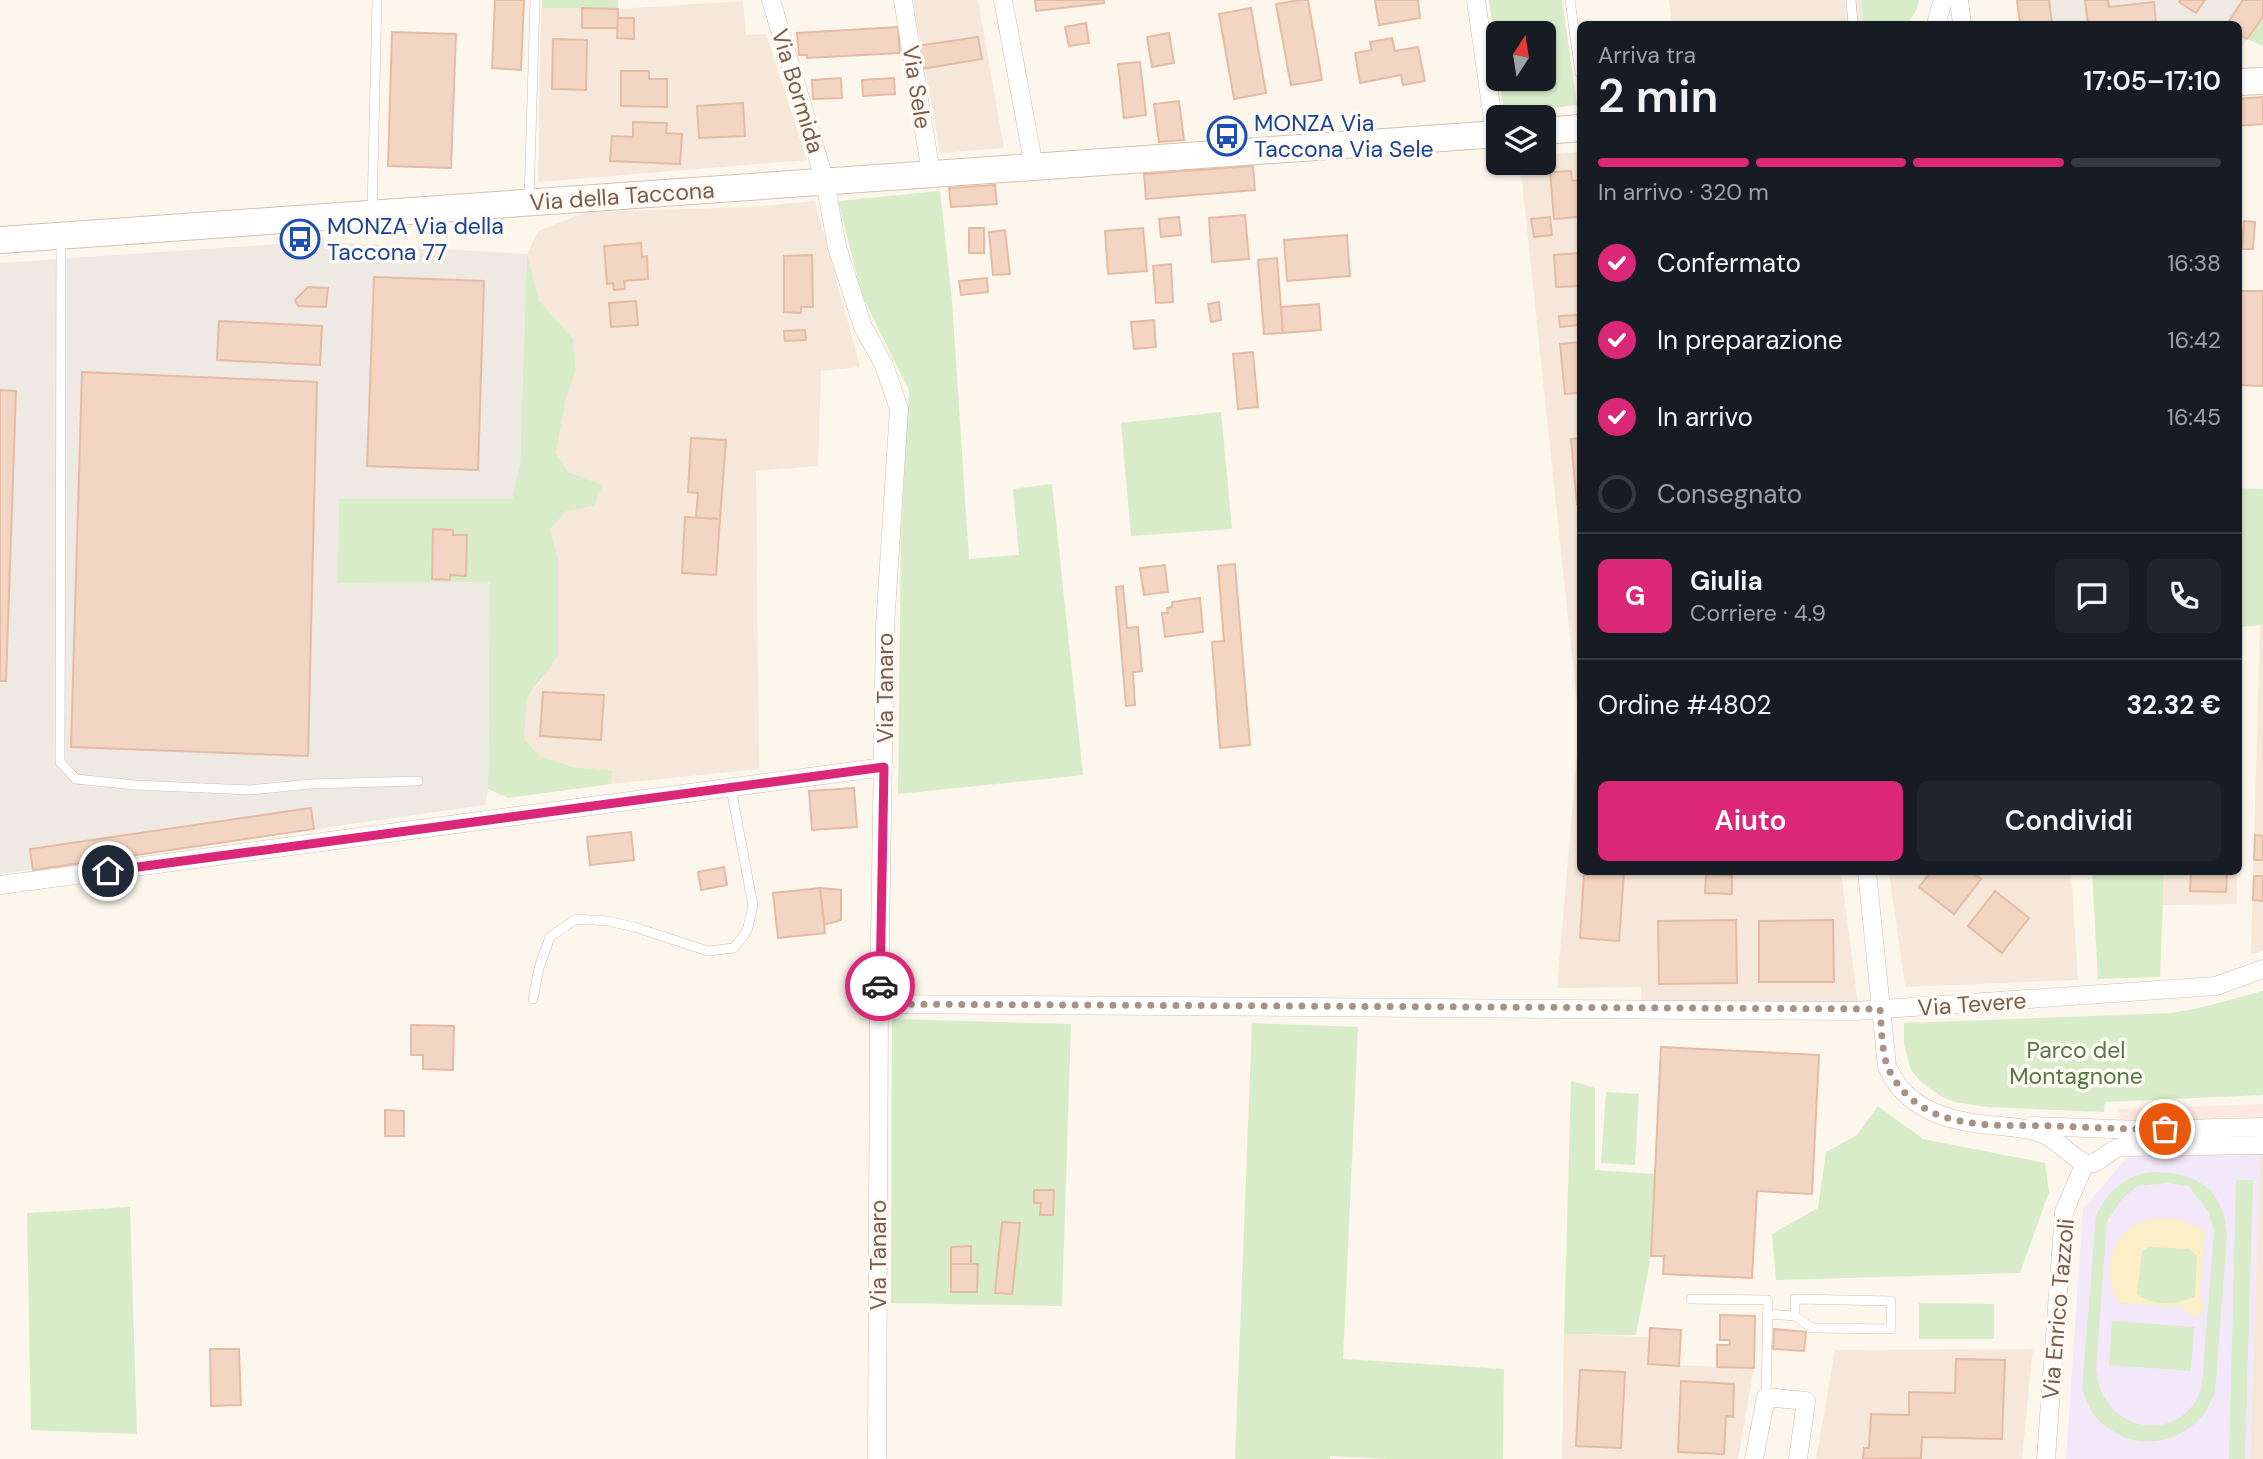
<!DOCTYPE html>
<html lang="it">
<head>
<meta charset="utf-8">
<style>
	:root { --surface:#171b24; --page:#20242c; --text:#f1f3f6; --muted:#9ea1a6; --line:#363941; --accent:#db2777 }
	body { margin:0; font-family:"DM Sans",sans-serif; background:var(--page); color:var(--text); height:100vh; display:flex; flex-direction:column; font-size:26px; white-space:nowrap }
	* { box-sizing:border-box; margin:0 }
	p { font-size:23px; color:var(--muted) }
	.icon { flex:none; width:38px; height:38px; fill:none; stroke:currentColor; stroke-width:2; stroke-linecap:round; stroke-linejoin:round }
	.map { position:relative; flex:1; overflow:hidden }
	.panel { position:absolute; left:1577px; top:21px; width:665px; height:854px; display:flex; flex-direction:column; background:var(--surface); border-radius:10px; box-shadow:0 2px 5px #0004 }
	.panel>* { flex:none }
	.needle { width:46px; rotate:12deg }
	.fabs { position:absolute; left:1486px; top:21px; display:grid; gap:14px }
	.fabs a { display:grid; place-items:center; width:70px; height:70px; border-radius:10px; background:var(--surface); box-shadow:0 2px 5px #0004; font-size:35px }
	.pin { position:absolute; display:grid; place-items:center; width:60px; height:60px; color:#fff; margin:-30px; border:4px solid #fff; border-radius:50%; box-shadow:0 2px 7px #0007 }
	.courier { position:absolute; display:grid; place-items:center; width:70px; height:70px; margin:-35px; border:5px solid #db2777; border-radius:50%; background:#fff; color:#222; box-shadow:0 2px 9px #0007 }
	.summary em { font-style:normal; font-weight:600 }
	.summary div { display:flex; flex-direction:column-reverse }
	.summary { display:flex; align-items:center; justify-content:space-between; height:119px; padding:0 21px }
	h1 { font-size:46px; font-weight:600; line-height:52px }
	.bar { display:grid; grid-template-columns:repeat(4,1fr); gap:10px 7px; align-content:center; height:84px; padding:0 21px }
	.bar i { height:9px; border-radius:5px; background:var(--line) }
	.bar .active { background:var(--accent) }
	.bar p { grid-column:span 4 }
	.line { display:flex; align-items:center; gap:18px; padding:0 21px; border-top:2px solid var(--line) }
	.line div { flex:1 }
	.round { display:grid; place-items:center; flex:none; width:74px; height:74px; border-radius:10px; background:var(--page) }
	ol { padding:0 21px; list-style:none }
	li { display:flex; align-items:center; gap:21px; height:77px }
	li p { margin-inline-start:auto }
	li .icon { padding:7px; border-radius:50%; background:var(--accent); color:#fff; stroke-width:4 }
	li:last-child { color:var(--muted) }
	li i { width:38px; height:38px; border:4px solid var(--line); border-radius:50% }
	.primary-button { display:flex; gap:14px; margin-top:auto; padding:14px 21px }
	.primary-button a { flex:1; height:80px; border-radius:10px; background:var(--accent); color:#fff; font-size:28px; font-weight:600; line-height:80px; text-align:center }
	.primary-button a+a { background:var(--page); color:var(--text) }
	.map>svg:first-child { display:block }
	.residential { fill:#f5e8da }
	.commercial { fill:#fde8e0 }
	.industrial { fill:#efe9e4 }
	.education { fill:#f3e8fa }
	.green { fill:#d8ecc9; fill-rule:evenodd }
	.sand { fill:#fcefc7; fill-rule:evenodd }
	.building { fill:#f3d5c3; stroke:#e6bba3; stroke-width:2 }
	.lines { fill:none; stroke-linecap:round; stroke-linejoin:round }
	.lane-casing { stroke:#d1beb0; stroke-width:10 }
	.street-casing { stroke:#d1beb0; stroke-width:19 }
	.secondary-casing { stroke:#d6c0b0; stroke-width:28 }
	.lane { stroke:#fff; stroke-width:9 }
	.street { stroke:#fff; stroke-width:18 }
	.secondary { stroke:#fff; stroke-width:26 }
	.done { stroke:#a89285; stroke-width:7; stroke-dasharray:0 12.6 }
	.route { stroke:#db2777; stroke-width:9 }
	.labels { text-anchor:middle; stroke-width:7; stroke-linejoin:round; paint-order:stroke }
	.street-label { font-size:23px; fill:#7a5c4d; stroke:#fffaf3 }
	.transit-label { font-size:23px; fill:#164399; stroke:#fffaf3; text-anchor:start }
	.park-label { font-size:23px; fill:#537a41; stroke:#fffaf3 }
</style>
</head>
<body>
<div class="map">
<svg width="2263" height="1459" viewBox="0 0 2263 1459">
	<rect width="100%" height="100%" fill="#fdf6ec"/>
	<!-- residential -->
	<g class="residential">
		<path d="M913 0H978L1004 148 940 153Z"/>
		<path d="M1669 0H1862L1863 24H1672Z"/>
		<path d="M743 1 746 35 766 34 807 160 538 182 541 8 618 9Z"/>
		<path d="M1580 152V708L1577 703 1520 163H1544V155Z"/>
		<path d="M815 201 860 367 821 371 818 466 756 471 759 769 611 784 613 771 573 767 540 756 524 739 527 698 543 678 558 559 550 529 567 511 594 506 603 485 568 472 556 453 566 398 576 371 573 339 539 300 527 254 538 231 586 212 751 207Z"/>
		<path d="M2260 625H2263V951L2251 954Z"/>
		<path d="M2243 626 2238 840V627Z"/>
		<path d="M1580 718V872H1841L1858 1004 1642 1003 1641 987 1557 988Z"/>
		<path d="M1889 872H2071L2078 980 1905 987Z"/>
		<path d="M2164 872H2237V904L2163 905Z"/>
		<path d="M2260 1152H2263V1459H2250Z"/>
		<path d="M1564 1334 1649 1337 1648 1364 1754 1368 1738 1459H1562Z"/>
		<path d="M2033 1349 2022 1459H1816L1835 1350Z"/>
	</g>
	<!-- commercial -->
	<path class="commercial" d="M2263 1104V1138L2124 1142 2119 1109Z"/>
	<!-- industrial -->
	<g class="industrial">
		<path d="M2017 0H2263V17L2238 52V24H2020Z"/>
		<path d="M321 241 527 254 520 463 512 499H339V583L491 582 488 789 485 805 0 874V263Z"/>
	</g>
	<!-- education -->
	<path class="education" d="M2260 1152 2250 1459H2066L2083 1209 2128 1156Z"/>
	<!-- green -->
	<g class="green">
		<path d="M542 0H618V9L542 8Z"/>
		<path d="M1489 0H1562L1577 105 1504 114 1500 79H1544V33H1498V67Z"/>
		<path d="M1862 0H1919L1917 10 1907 24H1863Z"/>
		<path d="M2263 17V46L2247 39Z"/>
		<path d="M940 191 952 300 969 559 1019 555 1013 489 1052 484 1083 775 898 794 901 534 909 390 862 295 838 201Z"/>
		<path d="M527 254 539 300 573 339 576 371 566 398 556 453 568 472 603 485 594 506 567 511 550 529 558 559V656L527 698 524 739 540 756 573 767 613 771 611 784 508 798 488 789 490 582 338 583 339 499H512L520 463Z"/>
		<path d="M1221 412 1232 529 1131 536 1121 423Z"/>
		<path d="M2238 488 2263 489V625L2238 627Z"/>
		<path d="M2092 872H2164L2160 977 2098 979Z"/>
		<path d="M2263 991V1095L2105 1102 2104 1112 1987 1107 1954 1102 1942 1097 1920 1081 1911 1070 1904 1045V1023L2172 1013 2199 1008Z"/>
		<path d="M892 1019 1071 1024 1062 1306 891 1303Z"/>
		<path d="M1252 1023 1358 1027 1343 1359 1504 1369 1503 1459H1388L1330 1456V1459H1235Z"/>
		<path d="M1571 1081 1595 1088V1170L1655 1174 1651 1256 1636 1335 1564 1334Z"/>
		<path d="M1606 1092 1639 1094 1635 1165 1601 1163Z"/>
		<path d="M1878 1106 1923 1139 2045 1163 2049 1192 2020 1273 1776 1280 1772 1234 1818 1208 1826 1152 1857 1135Z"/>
		<path d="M2152 1172C2196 1172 2224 1188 2227 1235L2215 1392C2212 1399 2209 1406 2205 1412 2187 1438 2147 1451 2118 1434 2107 1428 2097 1421 2090 1409 2087 1403 2085 1396 2082 1389L2096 1216C2107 1192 2125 1175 2152 1172ZM2168 1183 2188 1186 2208 1211 2214 1231C2211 1268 2208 1306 2205 1344 2203 1360 2205 1382 2198 1397 2185 1423 2155 1432 2130 1421 2108 1410 2099 1393 2096 1370L2107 1221 2122 1199 2137 1186Z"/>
		<path d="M2236 1180H2253L2245 1459H2229Z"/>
		<path d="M130 1207 137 1434 31 1430 27 1213Z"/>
		<path d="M2159 1218 2179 1219 2205 1231 2199 1297 2204 1304V1311L2197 1316H2190L2182 1307 2118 1303C2104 1278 2107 1238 2137 1224 2144 1221 2152 1220 2159 1218Z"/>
		<path d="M1919 1303 1994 1304V1339H1919Z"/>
		<path d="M2112 1321 2194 1327 2191 1371 2109 1365Z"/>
	</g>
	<!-- sand -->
	<path class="sand" d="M2159 1218 2179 1219 2205 1231 2199 1297 2204 1304V1311L2197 1316H2190L2182 1307 2118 1303C2104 1278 2107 1238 2137 1224 2144 1221 2152 1220 2159 1218ZM2148 1247 2189 1249 2197 1256 2195 1296C2180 1306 2150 1305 2137 1294L2142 1252Z"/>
	<!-- building -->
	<g class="building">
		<path d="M495 0H524L521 70 492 68Z"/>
		<path d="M1035 0H1104V3L1036 11Z"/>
		<path d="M1300 0H1308L1322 80 1291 85 1276 4Z"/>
		<path d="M1375 0H1418L1420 18 1379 25Z"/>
		<path d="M2017 0H2049L2052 24H2020Z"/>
		<path d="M2085 0H2108L2109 7 2154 2 2156 23 2088 24Z"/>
		<path d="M2181 0H2205L2196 13 2179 2Z"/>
		<path d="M2243 0H2263V17L2247 39 2238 34V24H2227Z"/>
		<path d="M582 8 618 9V28H582Z"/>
		<path d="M1251 8 1266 93 1234 99 1219 14Z"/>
		<path d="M618 18H634V39L617 38Z"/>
		<path d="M1086 23 1089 43 1069 46 1065 27Z"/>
		<path d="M898 27 900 53 807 58V55H799L797 33Z"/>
		<path d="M392 32 456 34 451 168 388 166Z"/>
		<path d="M1169 33 1174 63 1152 67 1147 37Z"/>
		<path d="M978 37 982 59 921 69 917 46Z"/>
		<path d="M1392 38 1395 51 1418 47 1425 81 1403 85 1401 75 1360 83 1355 53 1372 50 1370 42Z"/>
		<path d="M553 39 587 40 586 90 552 89Z"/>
		<path d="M1140 62 1146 115 1124 118 1118 64Z"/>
		<path d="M621 71H649V79H667V107L621 106Z"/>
		<path d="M841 78 842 98 813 99 812 80Z"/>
		<path d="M894 78 895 94 863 96 862 80Z"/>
		<path d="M2263 97V124L2238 126V99Z"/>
		<path d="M1179 101 1184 140 1159 142 1154 104Z"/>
		<path d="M743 103 745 136 699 138 697 106Z"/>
		<path d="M633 122 667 123 666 133 682 134 680 164 610 161 612 136 633 137Z"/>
		<path d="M1253 166 1255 190 1146 199 1144 174Z"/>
		<path d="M1571 171 1572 181 1580 180 1578 217 1554 219 1550 172Z"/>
		<path d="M995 185 997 204 951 207 949 188Z"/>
		<path d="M1245 215 1249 259 1212 262 1209 218Z"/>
		<path d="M1179 217 1181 235 1161 237 1159 219Z"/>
		<path d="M1550 217 1552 235 1534 237 1531 219Z"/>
		<path d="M2244 221 2255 222 2253 249H2242Z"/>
		<rect x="969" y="228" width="15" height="25"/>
		<path d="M1143 228 1147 271 1108 274 1105 231Z"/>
		<path d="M1005 230 1010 274 993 275 989 232Z"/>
		<path d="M1347 235 1350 276 1287 281 1284 240Z"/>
		<path d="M641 243 642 257 647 256 648 279 624 281 625 289 614 290 613 283 607 284 604 246Z"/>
		<path d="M1580 253V286L1556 287 1554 255Z"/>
		<path d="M812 255 813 307H801V313L784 312V256Z"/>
		<path d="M1277 258 1283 333 1264 334 1258 260Z"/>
		<path d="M1171 264 1173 302 1156 303 1153 266Z"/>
		<path d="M374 277 484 281 478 470 367 466Z"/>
		<path d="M987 278 988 292 961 295 959 281Z"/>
		<path d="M308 287 328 288 326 307 298 306 295 300Z"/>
		<path d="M2238 291H2263V386L2238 385Z"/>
		<path d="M636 301 638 325 611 327 609 303Z"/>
		<path d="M1219 302 1221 320 1211 322 1208 304Z"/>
		<path d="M1319 304 1321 330 1283 333 1281 307Z"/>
		<path d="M1580 315V325L1560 327 1559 316Z"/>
		<path d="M1154 320 1156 347 1134 349 1131 322Z"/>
		<path d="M219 321 322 326 320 365 217 360Z"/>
		<path d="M805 330 806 340 785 341 784 331Z"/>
		<path d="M1580 342V393L1565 394 1560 344Z"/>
		<path d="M1253 352 1258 407 1238 409 1233 354Z"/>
		<path d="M82 372 317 382 308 756 71 747Z"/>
		<path d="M0 390 16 391 6 681H0Z"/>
		<path d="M691 438 726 440 720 519 696 518 698 493 688 492Z"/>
		<path d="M1580 438V504H1577L1571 439Z"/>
		<path d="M685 517 720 519 716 575 682 573Z"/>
		<path d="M433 529 453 530V535H467L466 576 450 575V580L432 579Z"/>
		<path d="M1235 564 1250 745 1220 748 1212 642 1224 641 1218 566Z"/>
		<path d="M1165 565 1168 592 1144 595 1140 568Z"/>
		<path d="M1123 586 1127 628 1138 627 1142 671 1133 672 1135 705 1126 706 1116 587Z"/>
		<path d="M1200 598 1203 632 1165 637 1162 613H1168L1167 608 1172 607V602Z"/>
		<path d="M543 692 604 695 601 740 540 736Z"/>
		<path d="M854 788 857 827 812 830 809 791Z"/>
		<path d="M311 808 314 829 33 870 30 849Z"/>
		<path d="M631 832 634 860 590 865 587 837Z"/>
		<path d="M2255 835 2263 836V860H2254Z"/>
		<path d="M724 867 727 885 701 890 698 872Z"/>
		<path d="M1584 872H1624L1619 941 1580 938Z"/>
		<path d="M1931 872H1971L1981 879 1954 914 1919 887Z"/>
		<path d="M2191 872H2227L2226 892 2190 891Z"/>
		<path d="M1706 874 1732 875V894L1705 893Z"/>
		<path d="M2254 876H2263V901L2253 900Z"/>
		<path d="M820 888 841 890V920L824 925Z"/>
		<path d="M820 888 825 933 778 938 773 893Z"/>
		<path d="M1995 891 2029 918 2002 953 1968 926Z"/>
		<path d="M1736 920 1737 983 1659 984 1658 921Z"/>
		<path d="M1833 920 1834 982H1759V921Z"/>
		<path d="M411 1025 454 1026 453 1070 423 1069V1055H411Z"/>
		<path d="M1661 1047 1819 1055 1812 1194 1757 1191 1752 1278 1663 1274 1664 1256H1651Z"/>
		<path d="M385 1110 404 1111V1136H385Z"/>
		<path d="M1034 1190H1054L1053 1215H1040L1041 1203H1034Z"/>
		<path d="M1002 1222 1020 1223 1012 1294 995 1293Z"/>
		<path d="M971 1246V1264H951V1247Z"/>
		<path d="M951 1264H978L977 1292H951Z"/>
		<path d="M1720 1315 1755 1316 1754 1368 1717 1367V1345H1730V1340H1720Z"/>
		<path d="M1650 1328 1681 1330 1679 1366 1648 1364Z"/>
		<path d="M1774 1329 1806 1332 1804 1351 1773 1349Z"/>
		<path d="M210 1349H239L241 1405 211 1406Z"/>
		<path d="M1956 1359 2005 1360 2002 1439 1922 1437 1921 1458 1863 1459 1864 1448H1869L1871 1414 1909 1415V1392L1955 1393Z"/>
		<path d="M1580 1370 1625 1372 1621 1448 1576 1446Z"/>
		<path d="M1681 1381 1734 1384 1733 1417 1726 1416 1724 1454 1678 1452Z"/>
	</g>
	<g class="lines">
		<defs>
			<g id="lane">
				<path d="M1570 0 1580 73"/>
				<path d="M1851 0 1853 24"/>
				<path d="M529 201 535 0"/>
				<path d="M372 212 377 0"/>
				<path d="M61 238 60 762 76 779 135 785 250 790 311 784 418 781"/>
				<path d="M533 999 539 968 550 937 576 919 608 921 634 927 708 951 734 948 747 931 753 906 731 788"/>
				<path d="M1691 1299 1768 1300 1766 1397"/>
				<path d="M1767 1314 1795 1316 1812 1328 1891 1329V1301L1795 1299V1316"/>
			</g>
			<g id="street">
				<path d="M771 0 825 182 837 247 863 327 884 365 899 409 885 627 879 1004 877 1459"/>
				<path d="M903 0 931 174"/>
				<path d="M1003 0 1034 167"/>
				<path d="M1476 0 1495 134"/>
				<path d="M1959 0 1962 24"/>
				<path d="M1936 24 1943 0"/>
				<path d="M1867 872 1887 1066C1905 1109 1947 1121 1990 1125 2007 1127 2027 1127 2043 1134 2057 1140 2079 1163 2088 1164 2099 1164 2108 1150 2121 1147L2263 1145"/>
				<path d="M0 885 884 767"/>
				<path d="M879 1004 1855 1011 2216 986 2263 969"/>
				<path d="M2032 1126 2140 1130 2263 1127"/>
				<path d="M1754 1459 1766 1397 1806 1401 1798 1459"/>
				<path d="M2046 1459 2064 1212 2085 1163"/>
			</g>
			<g id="secondary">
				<path d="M2238 82 2263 81"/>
				<path d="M1544 131 1580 128"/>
				<path d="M0 240 1498 134"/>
			</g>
		</defs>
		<!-- lane casing -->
		<use href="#lane" class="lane-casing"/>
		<!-- street casing -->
		<use href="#street" class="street-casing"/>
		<!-- secondary casing -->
		<use href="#secondary" class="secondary-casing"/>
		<!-- lane -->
		<use href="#lane" class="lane"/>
		<!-- street -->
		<use href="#street" class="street"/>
		<!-- secondary -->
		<use href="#secondary" class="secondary"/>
	</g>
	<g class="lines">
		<!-- done -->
		<path class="done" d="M880 986 879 1004 1880 1009C1882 1029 1881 1055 1890 1072 1923 1134 1995 1124 2053 1126 2090 1127 2127 1130 2165 1129"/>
		<!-- route -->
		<path class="route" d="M108 871 884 767 880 986"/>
	</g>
	<!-- icons -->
	<defs>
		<symbol id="bus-ring" viewBox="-11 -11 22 22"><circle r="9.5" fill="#fffaf3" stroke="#1a4fb4" stroke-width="1.5"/><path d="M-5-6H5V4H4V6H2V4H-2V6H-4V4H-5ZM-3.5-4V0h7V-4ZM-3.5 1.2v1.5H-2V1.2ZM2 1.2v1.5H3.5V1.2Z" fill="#1a4fb4"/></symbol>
	</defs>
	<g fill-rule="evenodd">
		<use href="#bus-ring" x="1205" y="114" width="44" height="44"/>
		<use href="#bus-ring" x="278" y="217" width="44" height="44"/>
	</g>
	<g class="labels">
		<!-- street labels -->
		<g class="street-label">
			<text transform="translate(917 87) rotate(81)" y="8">Via Sele</text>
			<text transform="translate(798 91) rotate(73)" y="8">Via Bormida</text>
			<text transform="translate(622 196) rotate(-4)" y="8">Via della Taccona</text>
			<text transform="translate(885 688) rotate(-90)" y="8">Via Tanaro</text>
			<text transform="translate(1972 1004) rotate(-4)" y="8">Via Tevere</text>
			<text transform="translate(878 1255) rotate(-90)" y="8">Via Tanaro</text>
			<text transform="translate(2058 1309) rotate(-85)" y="8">Via Enrico Tazzoli</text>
		</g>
		<!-- transit labels -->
		<g class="transit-label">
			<text x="1254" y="131">MONZA Via<tspan x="1254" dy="26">Taccona Via Sele</tspan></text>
			<text x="327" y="234">MONZA Via della<tspan x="327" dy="26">Taccona 77</tspan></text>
		</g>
		<!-- park labels -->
		<g class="park-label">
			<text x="2076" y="1058">Parco del<tspan x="2076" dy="26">Montagnone</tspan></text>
		</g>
	</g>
</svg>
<div class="fabs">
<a><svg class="needle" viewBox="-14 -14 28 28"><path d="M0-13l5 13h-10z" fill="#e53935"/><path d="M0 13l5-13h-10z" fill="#9ea1a6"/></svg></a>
<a><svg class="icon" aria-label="layers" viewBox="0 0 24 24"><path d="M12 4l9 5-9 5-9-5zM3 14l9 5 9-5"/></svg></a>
</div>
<div class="pin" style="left:2165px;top:1129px;background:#ea580c"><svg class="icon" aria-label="bag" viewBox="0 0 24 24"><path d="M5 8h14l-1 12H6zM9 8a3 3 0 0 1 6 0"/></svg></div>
<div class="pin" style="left:108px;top:871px;background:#1f2937"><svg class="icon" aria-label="home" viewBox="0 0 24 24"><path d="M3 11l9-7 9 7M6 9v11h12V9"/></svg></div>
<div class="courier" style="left:880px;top:986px"><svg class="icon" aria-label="car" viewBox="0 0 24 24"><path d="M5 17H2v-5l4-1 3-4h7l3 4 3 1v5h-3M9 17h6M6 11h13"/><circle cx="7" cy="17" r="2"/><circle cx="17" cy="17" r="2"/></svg></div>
<section class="panel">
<div class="summary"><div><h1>2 min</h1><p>Arriva tra</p></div><em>17:05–17:10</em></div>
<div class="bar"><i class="active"></i><i class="active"></i><i class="active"></i><i></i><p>In arrivo · 320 m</p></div>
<ol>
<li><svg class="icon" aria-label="check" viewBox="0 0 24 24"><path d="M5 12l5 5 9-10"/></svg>Confermato<p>16:38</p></li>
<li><svg class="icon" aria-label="check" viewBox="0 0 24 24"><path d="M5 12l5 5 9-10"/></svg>In preparazione<p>16:42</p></li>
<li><svg class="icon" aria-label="check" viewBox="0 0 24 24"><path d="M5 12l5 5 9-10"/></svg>In arrivo<p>16:45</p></li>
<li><i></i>Consegnato</li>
</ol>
<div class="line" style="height:126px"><b class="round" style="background:var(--accent);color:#fff">G</b><div><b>Giulia</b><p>Corriere · 4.9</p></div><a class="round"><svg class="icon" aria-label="chat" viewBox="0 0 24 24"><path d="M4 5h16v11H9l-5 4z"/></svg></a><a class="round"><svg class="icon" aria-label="phone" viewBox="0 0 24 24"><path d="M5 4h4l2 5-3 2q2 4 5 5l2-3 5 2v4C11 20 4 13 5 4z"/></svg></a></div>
<div class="line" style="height:91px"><div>Ordine #4802</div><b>32.32 €</b></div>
<div class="primary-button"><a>Aiuto</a><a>Condividi</a></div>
</section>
</div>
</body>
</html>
